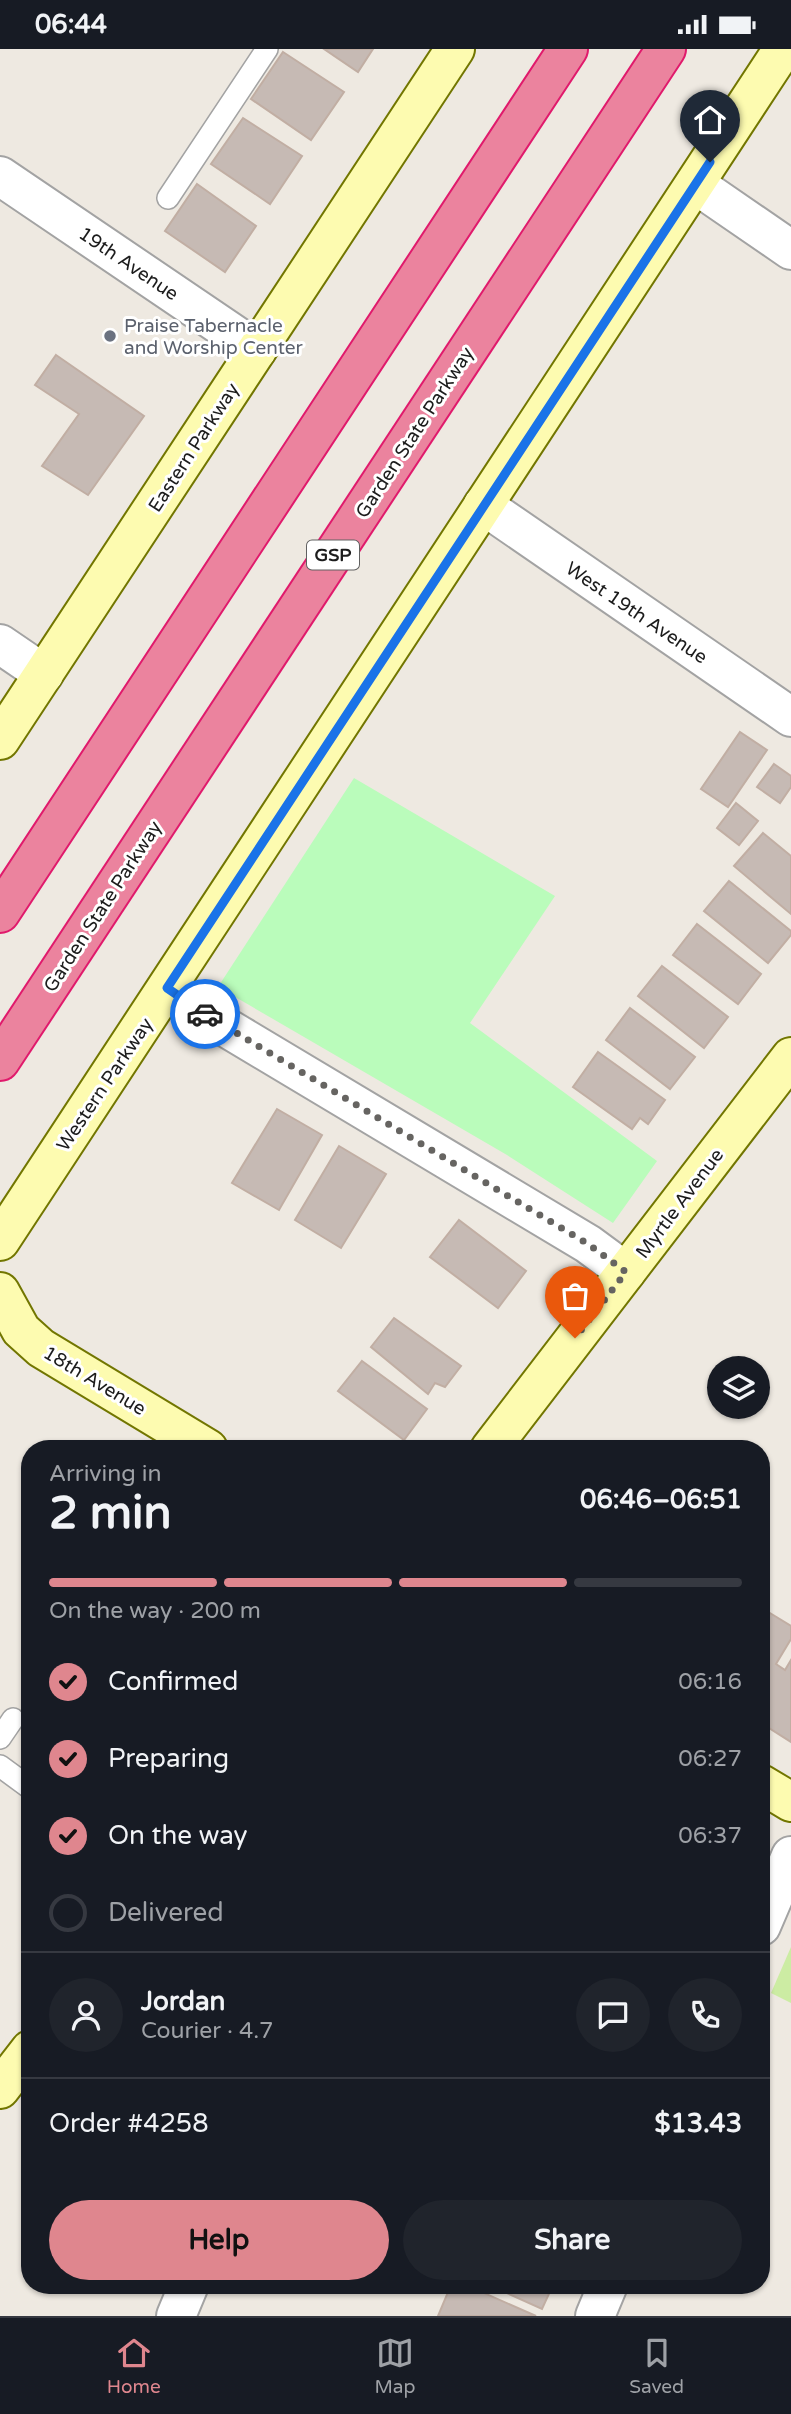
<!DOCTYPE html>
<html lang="en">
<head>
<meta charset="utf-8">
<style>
	:root { --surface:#171b24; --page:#20242c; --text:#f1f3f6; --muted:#9ea1a6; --line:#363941; --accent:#df868e }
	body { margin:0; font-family:"Varela Round",sans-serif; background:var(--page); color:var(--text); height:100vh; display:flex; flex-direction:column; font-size:26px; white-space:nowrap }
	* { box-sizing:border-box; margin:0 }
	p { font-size:23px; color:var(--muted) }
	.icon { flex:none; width:38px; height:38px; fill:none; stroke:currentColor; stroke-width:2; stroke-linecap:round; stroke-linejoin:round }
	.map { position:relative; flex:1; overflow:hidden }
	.panel { position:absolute; left:21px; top:1391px; width:749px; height:854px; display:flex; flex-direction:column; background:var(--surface); border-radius:28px; box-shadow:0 2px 5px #0004 }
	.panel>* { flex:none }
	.controls { position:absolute; left:707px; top:1307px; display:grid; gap:14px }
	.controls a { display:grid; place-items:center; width:63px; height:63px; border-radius:50%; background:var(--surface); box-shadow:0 2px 5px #0004; font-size:35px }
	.pin { position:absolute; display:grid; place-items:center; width:60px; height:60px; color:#fff; margin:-72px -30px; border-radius:50% 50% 50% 0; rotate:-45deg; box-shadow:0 0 7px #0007 }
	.pin .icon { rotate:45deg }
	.courier { position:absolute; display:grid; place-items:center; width:70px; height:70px; margin:-35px; border:5px solid #1a73e8; border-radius:50%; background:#fff; color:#222; box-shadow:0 2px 9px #0007 }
	.overview em { font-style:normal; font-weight:700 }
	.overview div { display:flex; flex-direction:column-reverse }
	.overview { display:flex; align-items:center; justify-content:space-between; height:119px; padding:0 28px }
	h1 { font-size:46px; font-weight:700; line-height:52px }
	.bar { display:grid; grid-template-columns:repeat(4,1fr); gap:10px 7px; align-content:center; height:84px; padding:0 28px }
	.bar i { height:9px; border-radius:5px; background:var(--line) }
	.bar .on { background:var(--accent) }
	.bar p { grid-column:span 4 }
	.line { display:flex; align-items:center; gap:18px; padding:0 28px; border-top:2px solid var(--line) }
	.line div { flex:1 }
	.round { display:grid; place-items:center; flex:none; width:74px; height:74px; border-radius:37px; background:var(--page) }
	ol { padding:0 28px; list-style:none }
	li { display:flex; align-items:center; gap:21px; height:77px }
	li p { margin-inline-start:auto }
	li .icon { padding:7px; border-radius:50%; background:var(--accent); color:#111; stroke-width:4 }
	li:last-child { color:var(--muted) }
	li i { width:38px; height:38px; border:4px solid var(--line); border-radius:50% }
	.cta { display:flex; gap:14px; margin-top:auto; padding:14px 28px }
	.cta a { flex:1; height:80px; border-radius:42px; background:var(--accent); color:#111; font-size:28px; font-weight:700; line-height:80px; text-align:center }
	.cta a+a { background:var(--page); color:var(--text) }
	.status { display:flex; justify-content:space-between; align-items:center; height:49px; padding:0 35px; background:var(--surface); direction:ltr }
	.status svg { height:19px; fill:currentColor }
	.dock { display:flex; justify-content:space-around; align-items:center; height:98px; border-top:2px solid var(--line); background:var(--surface); font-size:19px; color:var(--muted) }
	.dock a { display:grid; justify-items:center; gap:4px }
	.dock .on { color:var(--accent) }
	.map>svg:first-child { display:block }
	.grass { fill:#cceca3 }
	.park { fill:#bafcbb }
	.building { fill:#c6bab4; stroke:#c1aea3; stroke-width:2 }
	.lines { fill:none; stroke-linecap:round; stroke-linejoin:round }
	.lane-casing { stroke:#a3a3a3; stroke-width:24 }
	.street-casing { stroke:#a3a3a3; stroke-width:42 }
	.secondary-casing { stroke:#727600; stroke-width:42 }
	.highway-casing { stroke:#e01a6c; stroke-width:42 }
	.lane { stroke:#fff; stroke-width:21 }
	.street { stroke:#fff; stroke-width:38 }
	.secondary { stroke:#fdfbb0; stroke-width:38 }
	.highway { stroke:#eb839e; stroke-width:38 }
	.done { stroke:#666461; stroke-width:7; stroke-dasharray:0 12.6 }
	.route { stroke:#1a73e8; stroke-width:9 }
	.worship-dot { fill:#6b7280; stroke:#fff; stroke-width:2.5 }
	.labels { text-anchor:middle; stroke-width:6; stroke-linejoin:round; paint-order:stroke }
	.shield { fill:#fff; stroke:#606060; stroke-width:2 }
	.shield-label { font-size:18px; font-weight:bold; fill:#1c1c1c }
	.street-label { font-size:19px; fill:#1c1c1c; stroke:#fff }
	.worship-label { font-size:19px; fill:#5b616d; stroke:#fff; text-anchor:start }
</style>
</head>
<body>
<div class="status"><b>06:44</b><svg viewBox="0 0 49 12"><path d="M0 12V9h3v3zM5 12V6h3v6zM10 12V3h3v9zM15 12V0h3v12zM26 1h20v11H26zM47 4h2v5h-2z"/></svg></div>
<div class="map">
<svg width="791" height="2267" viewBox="0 0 791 2267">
	<rect width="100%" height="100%" fill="#eee9e1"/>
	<!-- grass -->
	<path class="grass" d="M791 1898V1954L771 1944Z"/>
	<!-- park -->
	<path class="park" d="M354 729 555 847 470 974 657 1112 613 1174 507 1106 218 938Z"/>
	<!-- building -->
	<g class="building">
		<path d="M324 0H373L358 23Z"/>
		<path d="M283 3 344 43 311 91 251 50Z"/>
		<path d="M243 69 302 107 270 155 211 115Z"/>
		<path d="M197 135 256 177 225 223 165 182Z"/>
		<path d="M56 306 144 367 88 446 42 417 79 365 35 336Z"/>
		<path d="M740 683 767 701 728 758 701 740Z"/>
		<path d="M774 715 791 727V738L780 754 757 738Z"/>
		<path d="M736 754 758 772 739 796 717 779Z"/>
		<path d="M763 784 791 807V865L734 817Z"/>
		<path d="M729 832 791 882V886L768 914 704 862Z"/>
		<path d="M697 875 761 925 738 955 673 906Z"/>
		<path d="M662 917 728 968 704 999 638 947Z"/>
		<path d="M630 959 695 1008 670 1040 606 991Z"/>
		<path d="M598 1003 665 1051 648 1075 640 1069 632 1080 573 1038Z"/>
		<path d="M277 1060 322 1086 279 1161 232 1134Z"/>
		<path d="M339 1097 386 1125 341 1199 295 1171Z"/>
		<path d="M459 1171 526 1222 498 1259 430 1208Z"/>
		<path d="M394 1269 461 1317 445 1338 435 1334 428 1345 371 1298Z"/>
		<path d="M362 1312 427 1360 404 1391 338 1342Z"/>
		<path d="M765 1561 791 1577V1590L776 1615 785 1621 791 1611V1693L761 1674V1567Z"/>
		<path d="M451 2236H466L536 2267H438Z"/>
		<path d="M489 2236H553L542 2260Z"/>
	</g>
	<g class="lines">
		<defs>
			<g id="lane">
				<path d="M168 149 267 0"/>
				<path d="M0 1689 13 1670"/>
				<path d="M0 1717 30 1739"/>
			</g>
			<g id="street">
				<path d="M0 127 257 301"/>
				<path d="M695 135 791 201"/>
				<path d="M483 456 791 668"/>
				<path d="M0 595 44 625"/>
				<path d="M167 939 207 967 588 1195 626 1223"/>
				<path d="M761 1877 791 1807"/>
				<path d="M176 2267 189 2236"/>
				<path d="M595 2267 608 2236"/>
			</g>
			<g id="secondary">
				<path d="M0 691 455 0"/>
				<path d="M0 1192 783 0"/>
				<path d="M0 1243 21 1281 41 1299 208 1400"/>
				<path d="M490 1400 791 1008"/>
				<path d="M761 1735 791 1753"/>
				<path d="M0 2040 30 2001"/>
			</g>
			<g id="highway">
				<path d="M0 864 568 0"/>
				<path d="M0 1012 666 0"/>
			</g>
		</defs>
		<!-- lane casing -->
		<use href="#lane" class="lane-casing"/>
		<!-- street casing -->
		<use href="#street" class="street-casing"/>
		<!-- secondary casing -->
		<use href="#secondary" class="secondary-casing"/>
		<!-- highway casing -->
		<use href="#highway" class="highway-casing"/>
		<!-- lane -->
		<use href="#lane" class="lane"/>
		<!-- street -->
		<use href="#street" class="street"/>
		<!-- secondary -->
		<use href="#secondary" class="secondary"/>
		<!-- highway -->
		<use href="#highway" class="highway"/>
	</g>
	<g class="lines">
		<!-- done -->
		<path class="done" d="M205 965 588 1195 626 1223 575 1289"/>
		<!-- route -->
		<path class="route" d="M205 965 167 939 710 113"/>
	</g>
	<!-- markers -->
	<circle class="worship-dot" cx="110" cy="287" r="7"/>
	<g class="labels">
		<!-- shield labels -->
		<rect class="shield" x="307" y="491.5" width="52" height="29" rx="5"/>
		<g class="shield-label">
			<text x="333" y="512">GSP</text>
		</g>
		<!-- street labels -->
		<g class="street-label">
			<text transform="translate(129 214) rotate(34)" y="7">19th Avenue</text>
			<text transform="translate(414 383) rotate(-57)" y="7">Garden State Parkway</text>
			<text transform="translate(193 398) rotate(-57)" y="7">Eastern Parkway</text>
			<text transform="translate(637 563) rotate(34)" y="7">West 19th Avenue</text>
			<text transform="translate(102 857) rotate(-57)" y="7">Garden State Parkway</text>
			<text transform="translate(104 1035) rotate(-56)" y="7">Western Parkway</text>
			<text transform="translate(679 1154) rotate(-53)" y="7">Myrtle Avenue</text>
			<text transform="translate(95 1331) rotate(31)" y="7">18th Avenue</text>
		</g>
		<!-- worship labels -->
		<g class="worship-label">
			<text x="124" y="283">Praise Tabernacle<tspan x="124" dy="22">and Worship Center</tspan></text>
		</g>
	</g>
</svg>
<div class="controls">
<a><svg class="icon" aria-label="layers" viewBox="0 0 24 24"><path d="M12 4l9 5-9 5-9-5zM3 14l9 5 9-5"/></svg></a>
</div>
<div class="pin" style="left:575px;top:1289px;background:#ea580c"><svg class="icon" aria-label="bag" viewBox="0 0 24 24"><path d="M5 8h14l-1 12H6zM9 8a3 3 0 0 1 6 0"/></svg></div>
<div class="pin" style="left:710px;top:113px;background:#1f2937"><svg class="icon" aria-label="home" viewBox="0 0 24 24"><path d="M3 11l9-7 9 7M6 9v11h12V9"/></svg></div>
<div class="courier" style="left:205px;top:965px"><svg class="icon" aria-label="car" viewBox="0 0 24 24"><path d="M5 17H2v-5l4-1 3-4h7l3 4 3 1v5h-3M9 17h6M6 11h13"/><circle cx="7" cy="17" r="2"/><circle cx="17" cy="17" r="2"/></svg></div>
<section class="panel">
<div class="overview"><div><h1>2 min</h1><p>Arriving in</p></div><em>06:46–06:51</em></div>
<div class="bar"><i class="on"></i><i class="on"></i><i class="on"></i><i></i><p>On the way · 200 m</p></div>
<ol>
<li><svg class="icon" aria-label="check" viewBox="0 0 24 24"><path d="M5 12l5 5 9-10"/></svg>Confirmed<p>06:16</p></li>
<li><svg class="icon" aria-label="check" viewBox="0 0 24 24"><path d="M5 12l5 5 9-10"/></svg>Preparing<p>06:27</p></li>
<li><svg class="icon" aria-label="check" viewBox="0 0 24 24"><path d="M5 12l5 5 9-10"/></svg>On the way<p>06:37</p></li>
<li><i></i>Delivered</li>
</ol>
<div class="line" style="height:126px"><a class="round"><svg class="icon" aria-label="person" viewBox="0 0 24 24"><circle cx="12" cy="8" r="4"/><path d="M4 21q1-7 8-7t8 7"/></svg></a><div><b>Jordan</b><p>Courier · 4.7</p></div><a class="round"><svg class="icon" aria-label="chat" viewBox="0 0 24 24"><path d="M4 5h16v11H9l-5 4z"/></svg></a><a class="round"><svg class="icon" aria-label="phone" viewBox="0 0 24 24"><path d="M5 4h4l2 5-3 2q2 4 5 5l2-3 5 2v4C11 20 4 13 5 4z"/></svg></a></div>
<div class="line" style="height:91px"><div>Order #4258</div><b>$13.43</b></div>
<div class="cta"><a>Help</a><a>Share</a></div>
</section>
</div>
<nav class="dock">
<a class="on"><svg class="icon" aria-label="home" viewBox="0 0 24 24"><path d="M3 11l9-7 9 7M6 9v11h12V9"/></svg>Home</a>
<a><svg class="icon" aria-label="map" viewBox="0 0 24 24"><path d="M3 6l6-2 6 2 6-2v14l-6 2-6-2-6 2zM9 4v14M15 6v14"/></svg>Map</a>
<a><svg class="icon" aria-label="saved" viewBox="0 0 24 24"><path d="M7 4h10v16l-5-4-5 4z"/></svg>Saved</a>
</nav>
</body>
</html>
